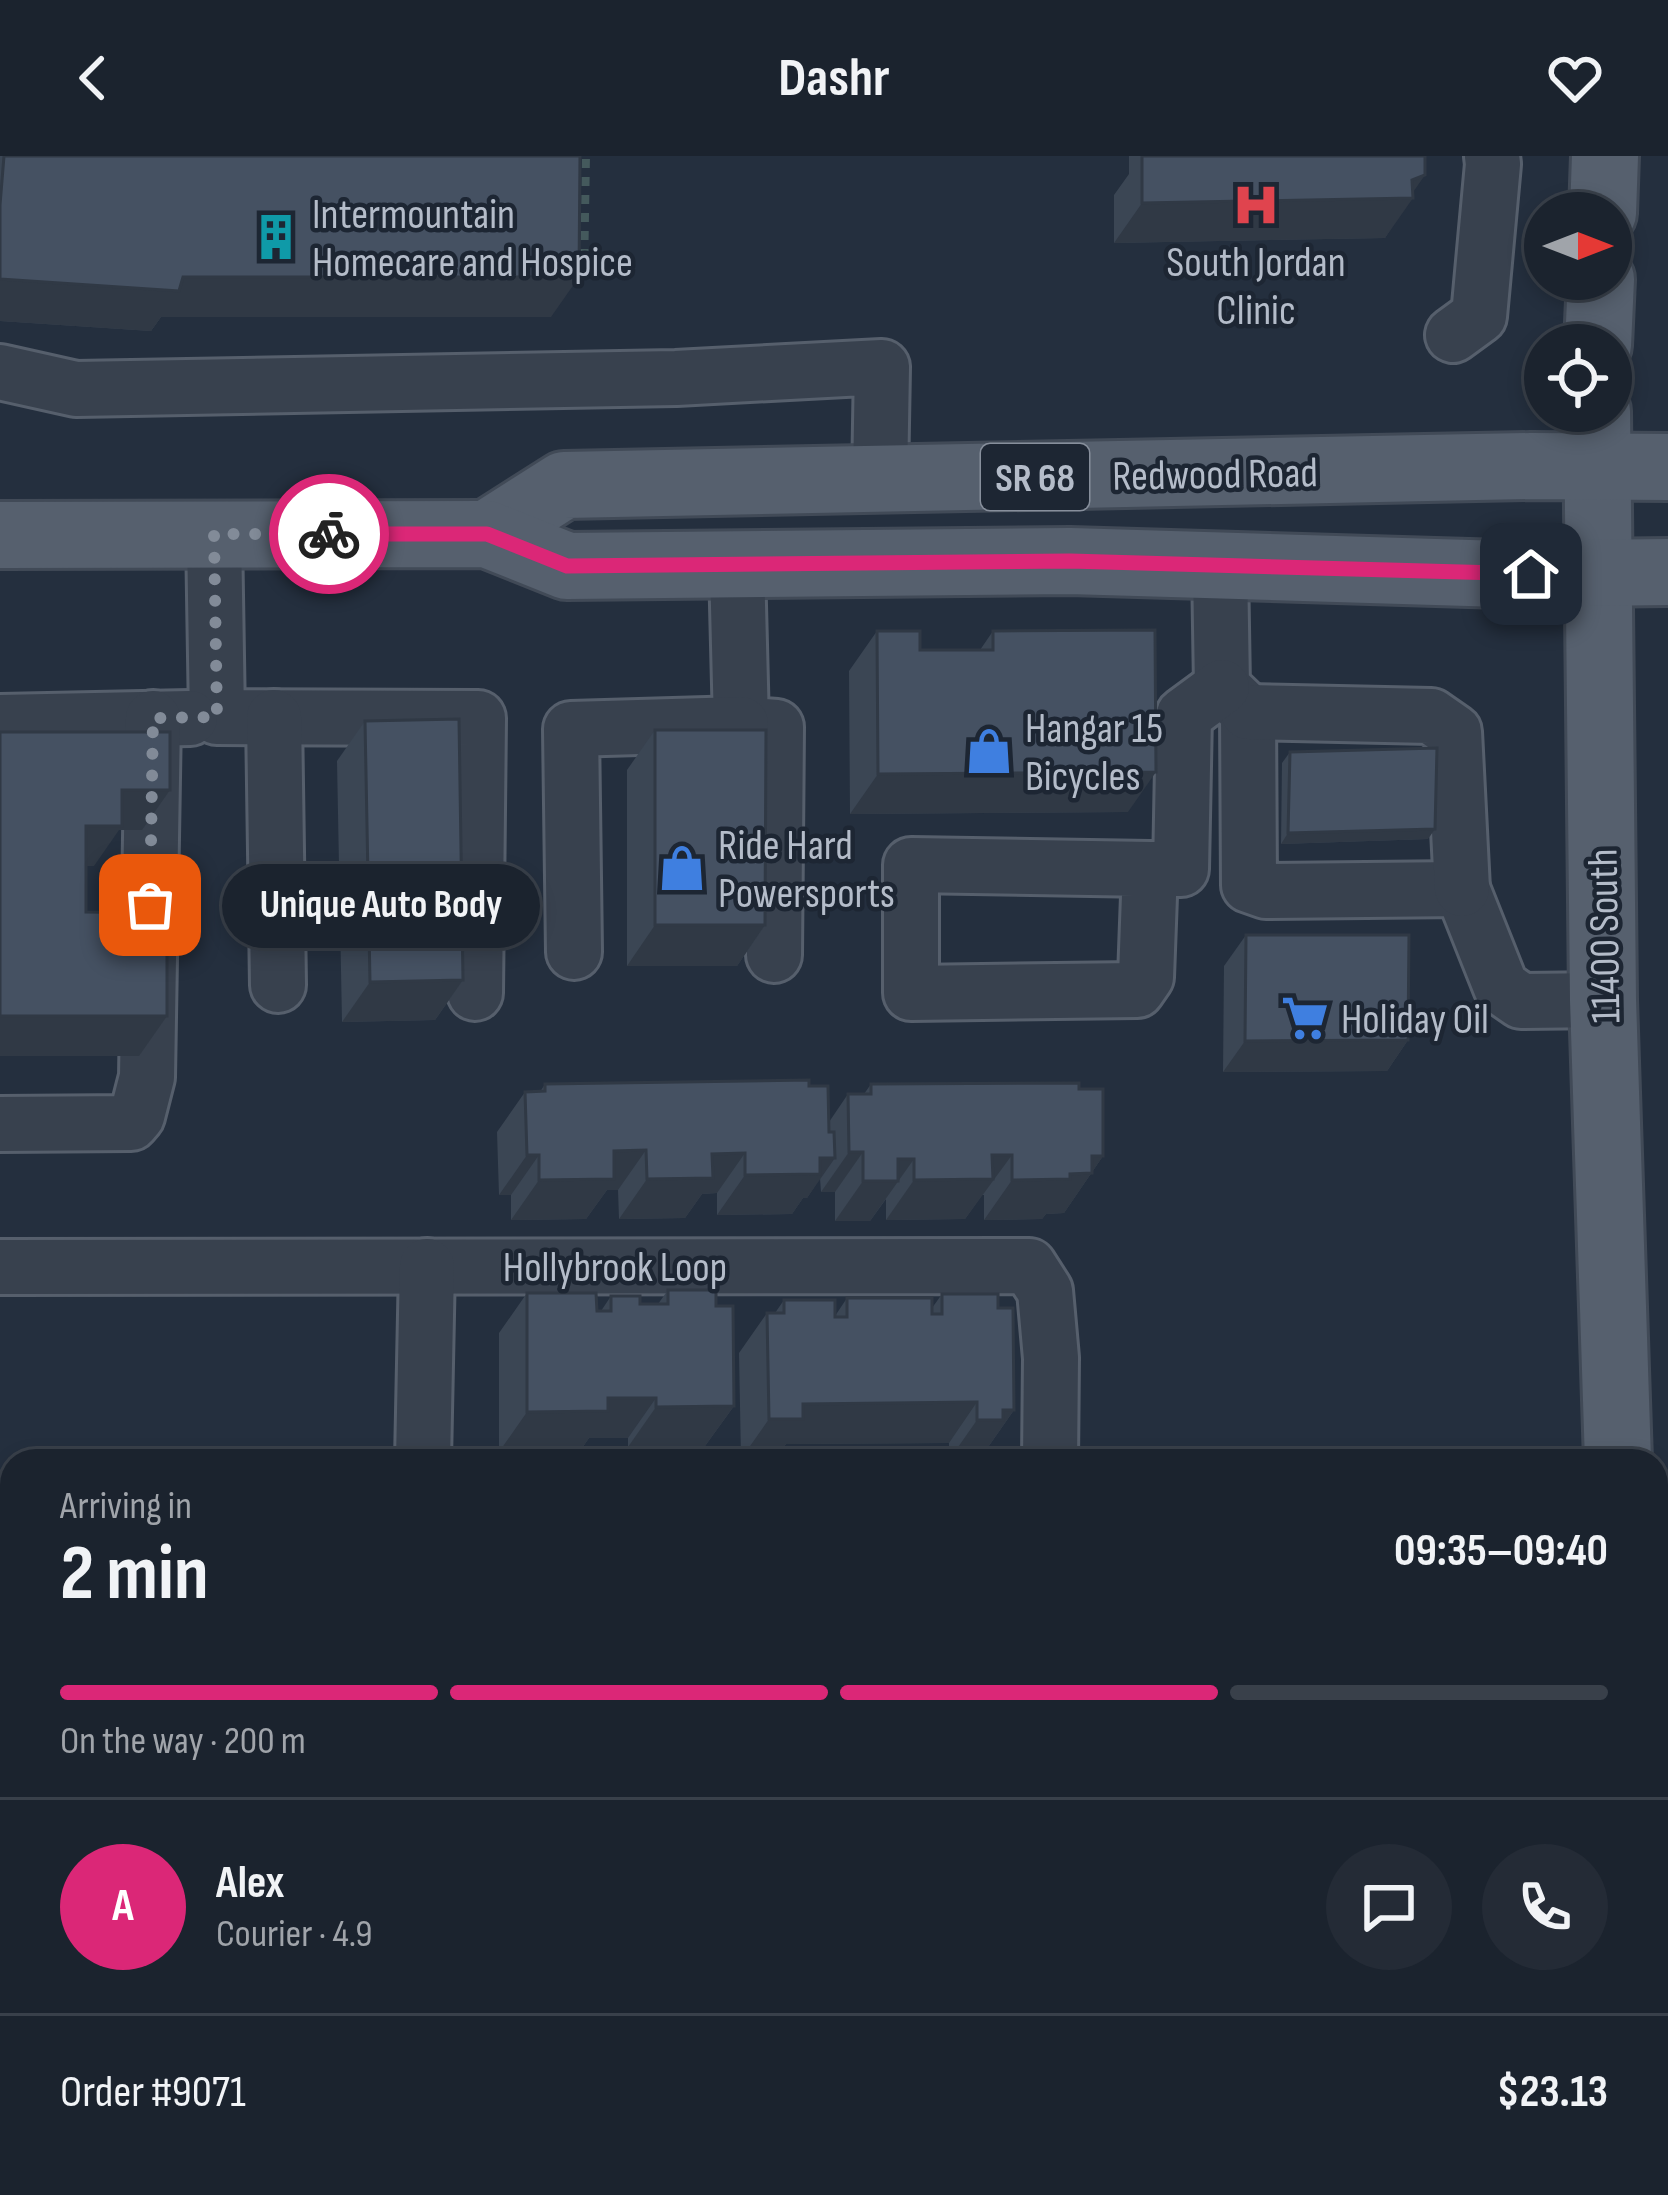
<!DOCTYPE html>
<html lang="en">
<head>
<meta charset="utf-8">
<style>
	:root { --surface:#1b232e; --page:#242b36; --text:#f1f3f6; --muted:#a0a4aa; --line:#39404a; --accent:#db2777 }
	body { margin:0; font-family:"Sofia Sans Condensed",sans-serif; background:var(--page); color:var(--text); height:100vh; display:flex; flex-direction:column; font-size:45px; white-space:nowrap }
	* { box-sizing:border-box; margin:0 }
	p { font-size:39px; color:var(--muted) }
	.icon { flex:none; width:66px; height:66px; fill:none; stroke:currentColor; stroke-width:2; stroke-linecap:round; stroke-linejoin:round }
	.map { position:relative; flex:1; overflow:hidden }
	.drawer { position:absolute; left:0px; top:1293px; width:1668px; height:747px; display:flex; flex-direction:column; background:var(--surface); border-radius:36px 36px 0 0; box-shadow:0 6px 18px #0003,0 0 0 3px var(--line) }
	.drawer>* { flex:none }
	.needle { width:78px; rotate:90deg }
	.tools { position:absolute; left:1524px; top:36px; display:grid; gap:24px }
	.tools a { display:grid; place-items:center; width:108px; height:108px; border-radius:50%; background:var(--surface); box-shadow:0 6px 18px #0003,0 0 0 3px var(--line); font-size:60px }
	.pin { position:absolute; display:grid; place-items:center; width:102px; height:102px; color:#fff; margin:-51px; border-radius:24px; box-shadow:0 6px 18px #0006 }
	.courier { position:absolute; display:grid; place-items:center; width:120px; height:120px; margin:-60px; border:9px solid #db2777; border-radius:50%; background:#fff; color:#222; box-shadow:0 3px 15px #0007 }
	.bubble { position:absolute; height:84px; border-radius:42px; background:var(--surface); box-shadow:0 6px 18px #0003,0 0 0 3px var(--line); font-size:39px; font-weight:700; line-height:84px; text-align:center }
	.summary em { font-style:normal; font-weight:700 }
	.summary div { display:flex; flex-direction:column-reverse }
	.summary { display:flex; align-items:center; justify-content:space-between; height:204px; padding:0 60px }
	h1 { font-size:78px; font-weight:700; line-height:90px }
	.bar { display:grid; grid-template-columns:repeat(4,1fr); gap:18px 12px; align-content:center; height:144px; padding:0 60px }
	.bar i { height:15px; border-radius:9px; background:var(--line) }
	.bar .active { background:var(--accent) }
	.bar p { grid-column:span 4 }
	.line { display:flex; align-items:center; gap:30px; padding:0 60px; border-top:3px solid var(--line) }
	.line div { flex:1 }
	.round { display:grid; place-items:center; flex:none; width:126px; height:126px; border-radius:63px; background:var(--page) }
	header { display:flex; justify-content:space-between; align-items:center; height:156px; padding:0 60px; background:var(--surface); font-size:54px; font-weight:700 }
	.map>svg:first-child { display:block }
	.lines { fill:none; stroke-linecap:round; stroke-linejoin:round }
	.minor-casing { stroke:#565f6c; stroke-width:60 }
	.major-casing { stroke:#414a57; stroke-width:72 }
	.path { stroke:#44595c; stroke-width:8; stroke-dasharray:9 9; stroke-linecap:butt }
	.minor { stroke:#38414e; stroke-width:54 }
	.major { stroke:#56606e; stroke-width:66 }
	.wall { fill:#3b4654 }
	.shaded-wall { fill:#303945 }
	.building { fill:#455162; stroke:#303945; stroke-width:3 }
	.done { stroke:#828b98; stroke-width:12; stroke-dasharray:0 21.6 }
	.route { stroke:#db2777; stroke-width:15 }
	.labels { text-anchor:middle; stroke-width:9; stroke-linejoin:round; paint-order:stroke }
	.shield { fill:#1d2633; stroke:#878f9c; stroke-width:3 }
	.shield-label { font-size:39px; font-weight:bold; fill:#b4bcc9 }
	.poi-label { font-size:42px; fill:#b4bcc9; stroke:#1d2633; text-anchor:start }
	.street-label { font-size:42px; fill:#b4bcc9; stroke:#1d2633 }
</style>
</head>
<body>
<header><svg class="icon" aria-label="back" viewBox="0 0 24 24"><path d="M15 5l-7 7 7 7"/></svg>Dashr<svg class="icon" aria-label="heart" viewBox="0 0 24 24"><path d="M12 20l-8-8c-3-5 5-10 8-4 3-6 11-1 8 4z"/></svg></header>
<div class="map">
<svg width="1668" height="2039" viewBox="0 0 1668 2039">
	<rect width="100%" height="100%" fill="#242f3e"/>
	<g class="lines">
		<defs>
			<g id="minor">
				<path d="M1453 179 1479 160 1493 8 1492 0"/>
				<path d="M0 216 76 233 676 222 882 211 880 324"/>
				<path d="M214 378 217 561 478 562 475 837"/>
				<path d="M737 410 741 568 776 571 774 799"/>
				<path d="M1220 410 1222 531 1248 556 1249 729 1266 735 1462 733 1501 831 1521 845 1603 844"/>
				<path d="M1248 556 1431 560 1454 576 1462 733"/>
				<path d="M274 561 278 829"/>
				<path d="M0 566 190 562"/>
				<path d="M1150 713 911 709V837L1137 834 1146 821 1150 713H1181L1184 559 1222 531"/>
				<path d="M574 796 571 573 741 568"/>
				<path d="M0 968 131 967 137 960 147 921 153 562"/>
				<path d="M0 1111 1029 1110 1045 1135 1051 1202 1050 1305"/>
				<path d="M423 1305 427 1110"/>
				<path d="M0 1365H12"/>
				<path d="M1656 1711H1668"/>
				<path d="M875 2028V2039"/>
				<path d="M1160 2028V2039"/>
				<path d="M1276 2028V2039"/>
				<path d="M417 2039 418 2028"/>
				<path d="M1512 2039 1517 2028"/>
			</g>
			<g id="major">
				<path d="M1603 57 1605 0"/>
				<path d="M1598 189 1601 123"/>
				<path d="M1597 255 1603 844 1618 1305"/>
				<path d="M487 378 564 329 1531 310 1668 311"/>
				<path d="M0 379 487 378 567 410 1070 405 1502 418 1668 416"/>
				<path d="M1656 1495 1668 1478"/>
				<path d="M1643 2039V2028"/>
			</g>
		</defs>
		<!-- minor casing -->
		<use href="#minor" class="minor-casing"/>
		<!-- major casing -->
		<use href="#major" class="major-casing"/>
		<!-- path -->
		<path class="path" d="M584 120 586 0"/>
		<!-- minor -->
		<use href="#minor" class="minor"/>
		<!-- major -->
		<use href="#major" class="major"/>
	</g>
	<!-- wall -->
	<g class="wall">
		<path d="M0 0H580L551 161H161L151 175 0 165Z"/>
		<path d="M1129 0H1425L1413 37 1385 82 1114 87V39L1129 18Z"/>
		<path d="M877 475 920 494H980L993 475 1128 656 850 658 849 515Z"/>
		<path d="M365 565 463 824 435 864 342 866 337 605Z"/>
		<path d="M655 574 765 769 737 810H627V614Z"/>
		<path d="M1290 596 1428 683 1281 688 1282 607Z"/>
		<path d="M1246 779 1408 884 1387 915 1223 916 1224 810Z"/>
		<path d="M545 928 809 930 829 966 848 938H864L871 928 1079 933 1103 1000 1064 1057 1046 1058 1042 1063 984 1064V1039H982L965 1063 886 1064V1043L870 1065H835V1036H821L820 1022 807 1042H803L792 1058 717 1059V1037L702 1038 685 1062 619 1063 618 1034H607L586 1063 511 1064V1039H499L497 976 525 936H540Z"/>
		<path d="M668 1134 716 1150 734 1250 705 1290 628 1291V1282H589L580 1295 499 1296V1177L527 1137 601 1155 611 1140 640 1148H658Z"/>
		<path d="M942 1138 998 1152 1014 1254 986 1294H982L975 1304H949V1287L786 1288 775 1303H741L739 1197 767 1157H775L784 1144 835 1160 847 1142 932 1152Z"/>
	</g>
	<!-- shaded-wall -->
	<g class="shaded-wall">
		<path d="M1425 19 1409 42H1413L1385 82 1114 87 1142 47 1412 24Z"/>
		<path d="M183 121H579L551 161H161L151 175 0 165V123Z"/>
		<path d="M1156 616 1128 656 850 658 878 618Z"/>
		<path d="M122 634H170L142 674H119L94 710H58L86 670Z"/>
		<path d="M1435 673 1428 683 1281 688 1288 677Z"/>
		<path d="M655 769H765L737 810H627Z"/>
		<path d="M463 824 435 864 342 866 370 826Z"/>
		<path d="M0 860H167L139 900H0Z"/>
		<path d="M1408 884 1387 915 1223 916 1245 885Z"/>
		<path d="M646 994 618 1034H607L586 1063 511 1064 539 1024 614 995Z"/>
		<path d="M849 996H863L835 1036H821Z"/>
		<path d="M745 997 717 1037 702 1038 685 1062 619 1063 647 1023 712 998Z"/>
		<path d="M527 999H539L511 1039H499Z"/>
		<path d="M992 999H1012L965 1063 886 1064 914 1024Z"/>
		<path d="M1092 1000H1103L1064 1057 1046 1058 1042 1063 984 1064 1012 1024 1070 1018Z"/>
		<path d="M820 1002H835L807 1042H803L792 1058 717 1059 745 1019Z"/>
		<path d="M898 1003H914L870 1065H835L863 1025Z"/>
		<path d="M608 1242H656L628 1282H589L580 1295 499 1296 527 1256Z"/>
		<path d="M977 1246 949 1287 786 1288 775 1303H741L769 1263 803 1248Z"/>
		<path d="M734 1250 705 1290 628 1291 656 1251Z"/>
		<path d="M1003 1254H1014L986 1294H982L975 1304H949L977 1264Z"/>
		<path d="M1389 2028H1485L1483 2031H1387Z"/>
	</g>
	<!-- building -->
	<g class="building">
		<path d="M4 0H580L579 121H183L179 135 0 123V49Z"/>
		<path d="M1142 0H1425V19L1412 24 1413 42 1142 47Z"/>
		<path d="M1155 474 1156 616 878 618 877 475H920V494H993V475Z"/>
		<path d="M459 563 463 824 370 826 365 565Z"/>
		<path d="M655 574H766L765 769H655Z"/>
		<path d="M0 576H170V634H122V670H86V756L167 757V860H0Z"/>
		<path d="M1437 592 1435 673 1288 677 1290 596Z"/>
		<path d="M1246 779H1409L1408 884 1245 885Z"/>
		<path d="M809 924V930H828L829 976H834L835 1002H820V1018L745 1019V997L712 998 713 1022 647 1023 646 994 614 995V1023L539 1024V999H527L525 936 545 935V928Z"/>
		<path d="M1079 927V933H1103V1000H1092V1017L1070 1018V1023L1012 1024V999H992L993 1023 914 1024V1003H898V1025H863V996H849L848 938H871V928Z"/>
		<path d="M668 1134H716V1150H733L734 1250 656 1251V1242H608V1255L527 1256V1137H596L597 1155H611V1140H640V1148H668Z"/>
		<path d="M942 1138H998V1152H1013L1014 1254H1003V1264H977V1246L803 1248V1263H769L767 1157H784V1144H835V1161H847V1142H932V1158H942Z"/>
	</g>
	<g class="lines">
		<!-- done -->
		<path class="done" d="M150 749 153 562 217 561 214 378H329"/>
		<!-- route -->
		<path class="route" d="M329 378H487L567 410 1070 405 1531 418"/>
	</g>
	<!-- icons -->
	<defs>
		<symbol id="hospital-bare" viewBox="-9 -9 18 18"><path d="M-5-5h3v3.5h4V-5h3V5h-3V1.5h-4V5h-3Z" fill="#e0444e" stroke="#1d2633" stroke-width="2.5" paint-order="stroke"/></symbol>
		<symbol id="building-bare" viewBox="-9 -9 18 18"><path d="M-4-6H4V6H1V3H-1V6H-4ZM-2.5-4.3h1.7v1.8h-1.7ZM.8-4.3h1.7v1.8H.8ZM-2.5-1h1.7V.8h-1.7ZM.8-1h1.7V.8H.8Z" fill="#0f9aa8" stroke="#1d2633" stroke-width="2.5" paint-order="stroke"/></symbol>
		<symbol id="shop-bare" viewBox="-9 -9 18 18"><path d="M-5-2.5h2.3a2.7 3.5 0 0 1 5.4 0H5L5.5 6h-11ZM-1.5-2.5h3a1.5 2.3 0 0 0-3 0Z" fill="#3f7fe0" stroke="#1d2633" stroke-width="2.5" paint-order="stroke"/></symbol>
		<symbol id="supermarket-bare" viewBox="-9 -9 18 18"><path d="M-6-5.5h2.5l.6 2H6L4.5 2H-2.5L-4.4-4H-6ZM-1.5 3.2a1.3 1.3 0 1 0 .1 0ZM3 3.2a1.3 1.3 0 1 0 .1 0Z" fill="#3f7fe0" stroke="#1d2633" stroke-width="2.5" paint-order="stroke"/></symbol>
	</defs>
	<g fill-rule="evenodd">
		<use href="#hospital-bare" x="1223" y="16" width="66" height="66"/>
		<use href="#building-bare" x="243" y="48" width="66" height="66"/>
		<use href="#shop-bare" x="956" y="562" width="66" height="66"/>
		<use href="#shop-bare" x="649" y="679" width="66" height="66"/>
		<use href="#supermarket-bare" x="1272" y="829" width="66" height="66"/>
	</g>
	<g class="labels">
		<!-- shield labels -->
		<rect class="shield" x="981" y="288" width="108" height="66" rx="9"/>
		<g class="shield-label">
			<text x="1035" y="335">SR 68</text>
		</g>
		<!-- poi labels -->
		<g class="poi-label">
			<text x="312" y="72">Intermountain<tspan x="312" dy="48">Homecare and Hospice</tspan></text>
			<text x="1256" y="120" text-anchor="middle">South Jordan<tspan x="1256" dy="48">Clinic</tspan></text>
			<text x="1025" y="586">Hangar 15<tspan x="1025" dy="48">Bicycles</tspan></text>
			<text x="718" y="703">Ride Hard<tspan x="718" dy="48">Powersports</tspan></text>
			<text x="1341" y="877">Holiday Oil</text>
		</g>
		<!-- street labels -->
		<g class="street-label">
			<text transform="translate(1215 317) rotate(-1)" y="15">Redwood Road</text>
			<text transform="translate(1603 780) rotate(-91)" y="15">11400 South</text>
			<text x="615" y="1125">Hollybrook Loop</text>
		</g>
	</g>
</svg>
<div class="tools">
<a><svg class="needle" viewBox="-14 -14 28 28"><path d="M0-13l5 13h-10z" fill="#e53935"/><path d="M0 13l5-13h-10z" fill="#a0a4aa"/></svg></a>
<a><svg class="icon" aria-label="locate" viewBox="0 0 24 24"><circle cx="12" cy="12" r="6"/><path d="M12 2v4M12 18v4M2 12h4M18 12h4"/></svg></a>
</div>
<div class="pin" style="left:150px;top:749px;background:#ea580c"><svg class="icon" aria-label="bag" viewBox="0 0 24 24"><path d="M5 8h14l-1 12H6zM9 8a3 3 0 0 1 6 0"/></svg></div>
<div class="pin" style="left:1531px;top:418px;background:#1f2937"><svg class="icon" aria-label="home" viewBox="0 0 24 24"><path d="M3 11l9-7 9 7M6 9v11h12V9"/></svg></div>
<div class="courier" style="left:329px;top:378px"><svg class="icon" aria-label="bike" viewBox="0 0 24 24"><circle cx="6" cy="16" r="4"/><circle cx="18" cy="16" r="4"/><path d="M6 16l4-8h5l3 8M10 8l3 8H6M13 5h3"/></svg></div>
<div class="bubble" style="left:222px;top:708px;width:318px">Unique Auto Body</div>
<section class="drawer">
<div class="summary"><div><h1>2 min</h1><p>Arriving in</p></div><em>09:35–09:40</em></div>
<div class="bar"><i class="active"></i><i class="active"></i><i class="active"></i><i></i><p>On the way · 200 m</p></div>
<div class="line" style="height:216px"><b class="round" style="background:var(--accent);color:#fff">A</b><div><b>Alex</b><p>Courier · 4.9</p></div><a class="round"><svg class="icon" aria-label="chat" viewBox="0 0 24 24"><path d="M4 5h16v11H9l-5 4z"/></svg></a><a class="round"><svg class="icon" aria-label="phone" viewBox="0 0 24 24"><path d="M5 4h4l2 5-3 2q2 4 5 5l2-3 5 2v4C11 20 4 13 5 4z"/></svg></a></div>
<div class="line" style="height:156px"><div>Order #9071</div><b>$23.13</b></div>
</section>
</div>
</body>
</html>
